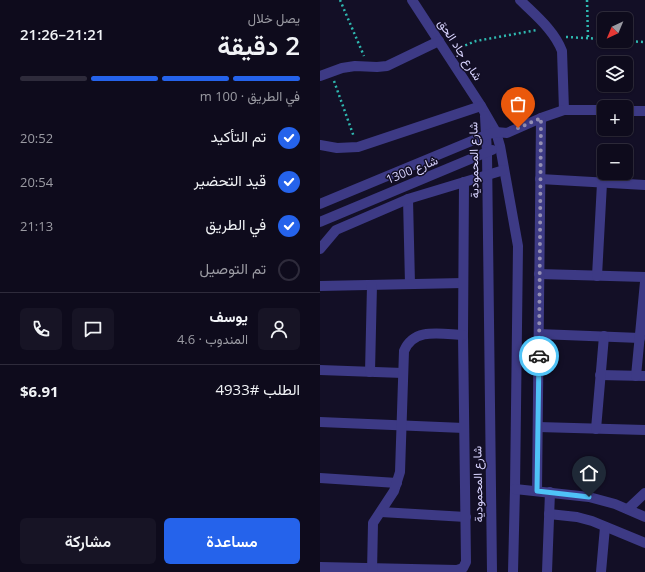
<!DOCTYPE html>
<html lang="ar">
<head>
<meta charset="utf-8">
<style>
	:root { --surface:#0e0b1c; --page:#171425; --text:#f1f3f6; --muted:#9b9ba3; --line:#2e2b3b; --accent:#2563eb }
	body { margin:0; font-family:"Open Sans",Vazirmatn,sans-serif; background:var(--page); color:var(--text); direction:rtl; height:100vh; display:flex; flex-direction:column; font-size:15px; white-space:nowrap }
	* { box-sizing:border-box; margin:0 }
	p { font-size:13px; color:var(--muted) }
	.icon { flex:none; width:22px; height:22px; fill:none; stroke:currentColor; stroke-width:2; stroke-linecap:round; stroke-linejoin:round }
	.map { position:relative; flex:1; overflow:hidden; direction:ltr }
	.side { display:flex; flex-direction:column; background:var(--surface); width:320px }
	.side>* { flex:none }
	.needle { width:26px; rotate:224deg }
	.buttons { position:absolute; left:277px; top:12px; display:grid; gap:8px }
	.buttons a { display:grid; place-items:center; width:36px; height:36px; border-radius:6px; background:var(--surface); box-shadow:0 1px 3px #0004,0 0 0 1px var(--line); font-size:20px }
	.pin { position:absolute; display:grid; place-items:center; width:34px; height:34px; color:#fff; margin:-41px -17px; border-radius:50% 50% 50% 0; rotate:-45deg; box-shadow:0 0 4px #0007 }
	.pin .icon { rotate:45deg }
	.courier { position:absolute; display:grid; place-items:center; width:40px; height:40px; margin:-20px; border:3px solid #4fc3f7; border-radius:50%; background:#fff; color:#222; box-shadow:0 1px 5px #0007 }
	.summary em { font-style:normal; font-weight:600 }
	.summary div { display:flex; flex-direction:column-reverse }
	.summary { display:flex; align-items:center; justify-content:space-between; height:68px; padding:0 20px }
	h1 { font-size:26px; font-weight:600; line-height:30px }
	.bar { display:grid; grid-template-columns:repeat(4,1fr); gap:6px 4px; align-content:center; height:48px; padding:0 20px }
	.bar i { height:5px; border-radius:3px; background:var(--line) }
	.bar .selected { background:var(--accent) }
	.bar p { grid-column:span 4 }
	.line { display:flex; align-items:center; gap:10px; padding:0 20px; border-top:1px solid var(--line) }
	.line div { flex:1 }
	.round { display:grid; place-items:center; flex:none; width:42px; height:42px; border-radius:6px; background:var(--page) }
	ol { padding:0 20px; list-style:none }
	li { display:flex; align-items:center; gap:12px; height:44px }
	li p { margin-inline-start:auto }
	li .icon { padding:4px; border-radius:50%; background:var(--accent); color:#fff; stroke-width:4 }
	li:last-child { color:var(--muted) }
	li i { width:22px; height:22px; border:2px solid var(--line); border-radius:50% }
	.action { display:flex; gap:8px; margin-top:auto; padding:8px 20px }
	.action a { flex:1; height:46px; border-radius:6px; background:var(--accent); color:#fff; font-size:16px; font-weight:600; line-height:46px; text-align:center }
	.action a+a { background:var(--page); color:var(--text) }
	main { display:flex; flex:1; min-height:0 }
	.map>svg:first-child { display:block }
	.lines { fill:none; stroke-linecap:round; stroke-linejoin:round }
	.path { stroke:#2fb8b0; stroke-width:2.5; stroke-dasharray:2 3; stroke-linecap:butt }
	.minor { stroke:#3d3a85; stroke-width:10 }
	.done { stroke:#948fb3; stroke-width:4; stroke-dasharray:0 7.2 }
	.route { stroke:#4fc3f7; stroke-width:5 }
	.labels { text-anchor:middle; stroke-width:3; stroke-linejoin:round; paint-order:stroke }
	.street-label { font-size:12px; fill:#d9d4ff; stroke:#130f26 }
</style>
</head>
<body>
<main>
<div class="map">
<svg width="325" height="572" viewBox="0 0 325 572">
	<rect width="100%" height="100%" fill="#130f26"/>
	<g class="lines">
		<!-- path -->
		<g class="path">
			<path d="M20 0 44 56"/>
			<path d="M267 0 268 38"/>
			<path d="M246 37 284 39"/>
			<path d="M306 41 325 42"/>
			<path d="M136 49 156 41 217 30"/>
			<path d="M14 81 34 137"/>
		</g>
		<!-- minor -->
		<g class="minor">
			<path d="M92 0 161 106 176 132 180 146 198 246 195 489 193 572"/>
			<path d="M200 0C215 15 234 30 242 51L244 110"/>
			<path d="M0 76 22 68 35 66 57 67 67 66 119 41"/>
			<path d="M306 111H325"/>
			<path d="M165 116 167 153 172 572"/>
			<path d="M0 145 17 148 38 147 161 106"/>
			<path d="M220 179 325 185"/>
			<path d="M88 199 90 284"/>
			<path d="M0 204 166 135 176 132 187 133 221 118 244 110H284"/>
			<path d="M0 222 172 150"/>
			<path d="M0 249 16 230 88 199 184 170"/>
			<path d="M219 274 325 277"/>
			<path d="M277 276 282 183"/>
			<path d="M0 286 143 283"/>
			<path d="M219 334 320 338"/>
			<path d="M0 370 83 373"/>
			<path d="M50 372 52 285"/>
			<path d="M280 375 325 376"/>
			<path d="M316 376 325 282"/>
			<path d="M0 422 144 428"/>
			<path d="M218 427 325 430"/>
			<path d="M276 429 284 336"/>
			<path d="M0 478 77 483"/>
			<path d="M195 489 269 497 295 504 325 517"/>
			<path d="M217 491 221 118"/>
			<path d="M308 509 325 493"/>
			<path d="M61 512 146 517"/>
			<path d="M229 514 257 517 272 521 325 543"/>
			<path d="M0 567 137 570 143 568 146 562 143 335 144 182"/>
			<path d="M52 572 53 523 74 491 80 472 84 351C94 327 121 334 143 335"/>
			<path d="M227 572 230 492"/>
			<path d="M281 572 285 527"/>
		</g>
	</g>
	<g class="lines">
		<!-- done -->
		<path class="done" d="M198 128 221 118 219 356"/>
		<!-- route -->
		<path class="route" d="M219 356 217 491 269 497"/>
	</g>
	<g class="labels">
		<!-- street labels -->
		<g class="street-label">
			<text transform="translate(140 50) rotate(57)" y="4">شارع جاد الحق</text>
			<text transform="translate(154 160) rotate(-91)" y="4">شارع المحمودية</text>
			<text transform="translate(92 170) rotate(-22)" y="4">شارع 1300</text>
			<text transform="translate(158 484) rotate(-91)" y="4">شارع المحمودية</text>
		</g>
	</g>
</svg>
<div class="buttons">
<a><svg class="needle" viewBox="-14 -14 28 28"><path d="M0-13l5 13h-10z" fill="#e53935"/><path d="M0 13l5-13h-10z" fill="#9b9ba3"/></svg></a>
<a><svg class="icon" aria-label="layers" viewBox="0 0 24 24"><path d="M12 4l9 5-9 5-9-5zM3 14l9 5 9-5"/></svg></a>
<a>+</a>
<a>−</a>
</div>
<div class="pin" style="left:198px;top:128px;background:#ea580c"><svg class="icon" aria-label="bag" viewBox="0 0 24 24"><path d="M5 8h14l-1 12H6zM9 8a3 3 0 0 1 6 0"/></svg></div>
<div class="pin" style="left:269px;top:497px;background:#1f2937"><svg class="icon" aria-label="home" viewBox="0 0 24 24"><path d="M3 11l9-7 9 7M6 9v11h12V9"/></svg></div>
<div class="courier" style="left:219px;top:356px"><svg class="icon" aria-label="car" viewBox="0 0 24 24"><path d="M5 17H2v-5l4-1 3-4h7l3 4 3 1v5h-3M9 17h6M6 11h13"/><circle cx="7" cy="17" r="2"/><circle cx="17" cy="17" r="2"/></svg></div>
</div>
<section class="side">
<div class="summary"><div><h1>2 دقيقة</h1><p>يصل خلال</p></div><em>21:21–21:26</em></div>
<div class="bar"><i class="selected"></i><i class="selected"></i><i class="selected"></i><i></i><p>في الطريق · 100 m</p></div>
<ol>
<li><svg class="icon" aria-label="check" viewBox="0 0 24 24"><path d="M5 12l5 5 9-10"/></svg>تم التأكيد<p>20:52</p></li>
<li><svg class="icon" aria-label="check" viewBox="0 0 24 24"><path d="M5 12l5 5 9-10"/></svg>قيد التحضير<p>20:54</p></li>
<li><svg class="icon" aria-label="check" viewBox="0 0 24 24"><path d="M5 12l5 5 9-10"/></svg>في الطريق<p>21:13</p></li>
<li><i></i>تم التوصيل</li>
</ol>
<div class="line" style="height:72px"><a class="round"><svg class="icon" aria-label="person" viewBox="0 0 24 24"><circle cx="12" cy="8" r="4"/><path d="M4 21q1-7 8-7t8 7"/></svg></a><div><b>يوسف</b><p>المندوب · 4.6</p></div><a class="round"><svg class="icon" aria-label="chat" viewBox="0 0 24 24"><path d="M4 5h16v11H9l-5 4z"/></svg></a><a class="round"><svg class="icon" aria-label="phone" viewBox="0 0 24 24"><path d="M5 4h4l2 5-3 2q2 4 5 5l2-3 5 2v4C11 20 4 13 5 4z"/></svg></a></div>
<div class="line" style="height:52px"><div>الطلب #4933</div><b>$6.91</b></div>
<div class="action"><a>مساعدة</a><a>مشاركة</a></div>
</section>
</main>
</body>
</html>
